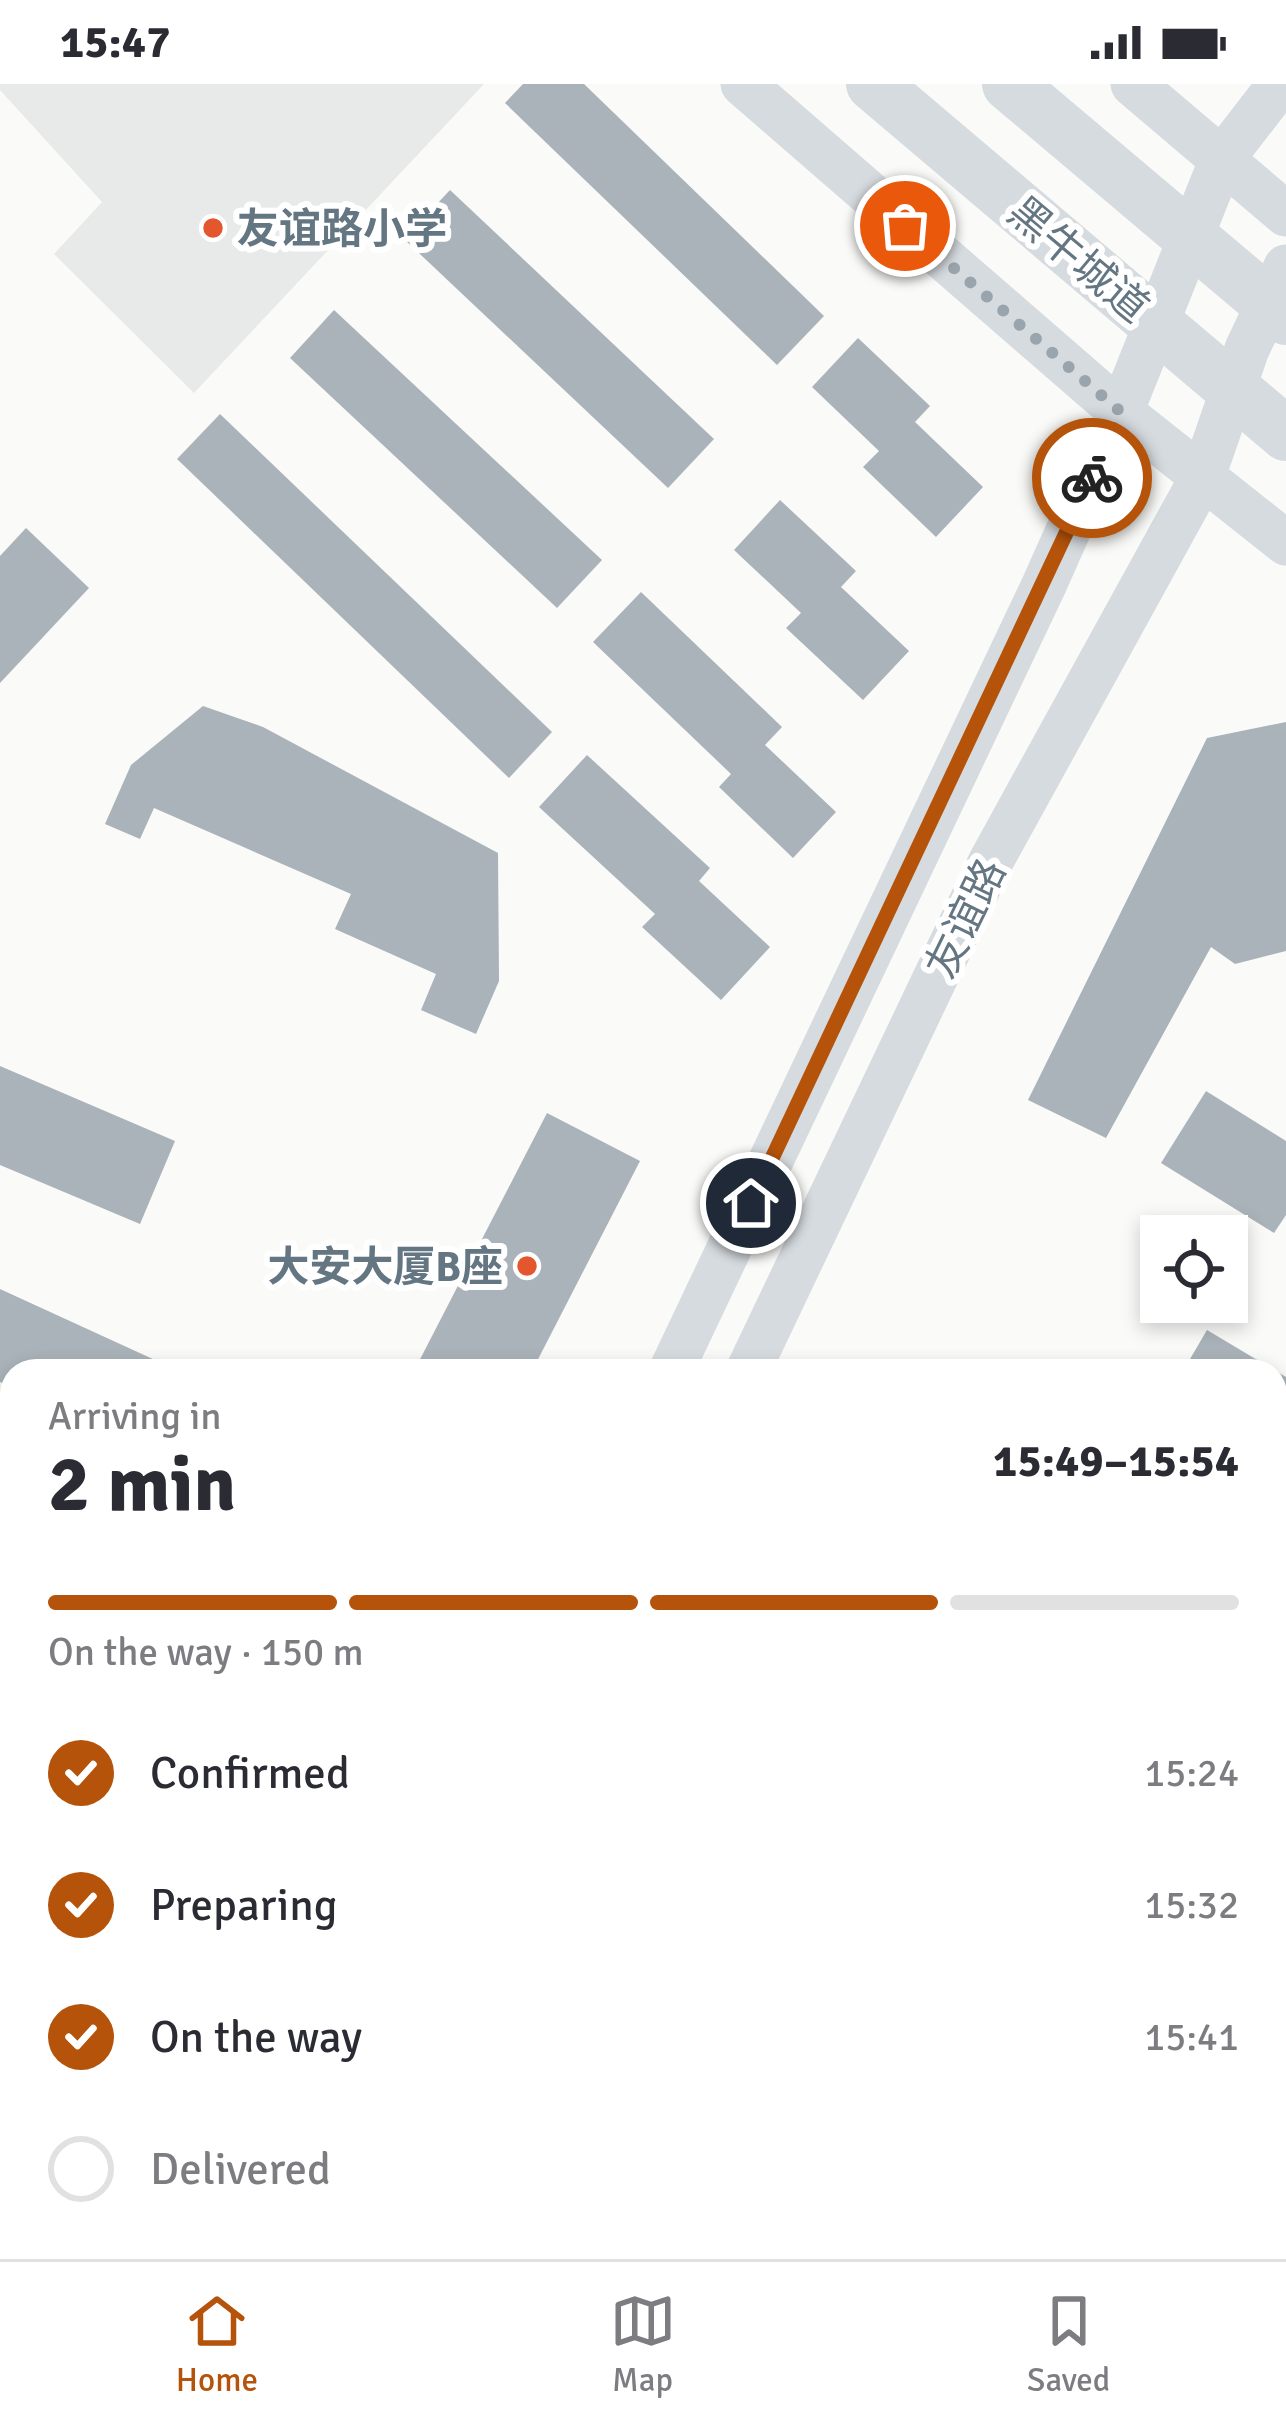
<!DOCTYPE html>
<html lang="en">
<head>
<meta charset="utf-8">
<style>
	:root { --surface:#fff; --page:#f2f2f3; --text:#2b2b33; --muted:#7c7c81; --line:#e1e1e2; --accent:#b45309 }
	body { margin:0; font-family:Signika,"Noto Sans SC",sans-serif; background:var(--page); color:var(--text); height:100vh; display:flex; flex-direction:column; font-size:45px; white-space:nowrap }
	* { box-sizing:border-box; margin:0 }
	p { font-size:39px; color:var(--muted) }
	.icon { flex:none; width:66px; height:66px; fill:none; stroke:currentColor; stroke-width:2; stroke-linecap:round; stroke-linejoin:round }
	.map { position:relative; flex:1; overflow:hidden }
	.panel { position:absolute; left:0px; top:1275px; width:1287px; height:900px; display:flex; flex-direction:column; background:var(--surface); border-radius:36px 36px 0 0; box-shadow:0 6px 18px #0003 }
	.panel>* { flex:none }
	.tools { position:absolute; left:1140px; top:1131px; display:grid; gap:24px }
	.tools a { display:grid; place-items:center; width:108px; height:108px; border-radius:0px; background:var(--surface); box-shadow:0 6px 18px #0003; font-size:60px }
	.pin { position:absolute; display:grid; place-items:center; width:102px; height:102px; color:#fff; margin:-51px; border:6px solid #fff; border-radius:50%; box-shadow:0 3px 12px #0007 }
	.courier { position:absolute; display:grid; place-items:center; width:120px; height:120px; margin:-60px; border:9px solid #b45309; border-radius:50%; background:#fff; color:#222; box-shadow:0 3px 15px #0007 }
	.summary em { font-style:normal; font-weight:700 }
	.summary div { display:flex; flex-direction:column-reverse }
	.summary { display:flex; align-items:center; justify-content:space-between; height:204px; padding:0 48px }
	h1 { font-size:78px; font-weight:700; line-height:90px }
	.bar { display:grid; grid-template-columns:repeat(4,1fr); gap:18px 12px; align-content:center; height:144px; padding:0 48px }
	.bar i { height:15px; border-radius:9px; background:var(--line) }
	.bar .active { background:var(--accent) }
	.bar p { grid-column:span 4 }
	ol { padding:0 48px; list-style:none }
	li { display:flex; align-items:center; gap:36px; height:132px }
	li p { margin-inline-start:auto }
	li .icon { padding:12px; border-radius:50%; background:var(--accent); color:#fff; stroke-width:4 }
	li:last-child { color:var(--muted) }
	li i { width:66px; height:66px; border:6px solid var(--line); border-radius:50% }
	.status { display:flex; justify-content:space-between; align-items:center; height:84px; padding:0 60px; background:var(--surface); direction:ltr }
	.status svg { height:33px; fill:currentColor }
	.menu { display:flex; justify-content:space-around; align-items:center; height:168px; border-top:3px solid var(--line); background:var(--surface); font-size:33px; color:var(--muted) }
	.menu a { display:grid; justify-items:center; gap:6px }
	.menu .active { color:var(--accent) }
	.map>svg:first-child { display:block }
	.built { fill:#e8e9e9 }
	.building { fill:#aab3b9 }
	.lines { fill:none; stroke-linecap:round; stroke-linejoin:round }
	.minor { stroke:#c3c8cc; stroke-width:36 }
	.major { stroke:#d6dbdf; stroke-width:45 }
	.highway { stroke:#d6dbdf; stroke-width:54 }
	.done { stroke:#99a4ac; stroke-width:12; stroke-dasharray:0 21.6 }
	.route { stroke:#b45309; stroke-width:15 }
	.poi-dot { fill:#e4572e; stroke:#fff; stroke-width:4.5 }
	.labels { text-anchor:middle; stroke-width:12; stroke-linejoin:round; paint-order:stroke }
	.poi-label { font-size:42px; font-weight:bold; fill:#657683; stroke:#fff; text-anchor:start }
	.street-label { font-size:42px; fill:#657683; stroke:#fff }
</style>
</head>
<body>
<div class="status"><b>15:47</b><svg viewBox="0 0 49 12"><path d="M0 12V9h3v3zM5 12V6h3v6zM10 12V3h3v9zM15 12V0h3v12zM26 1h20v11H26zM47 4h2v5h-2z"/></svg></div>
<div class="map">
<svg width="1286" height="2175" viewBox="0 0 1286 2175">
	<rect width="100%" height="100%" fill="#fafaf8"/>
	<!-- built -->
	<path class="built" d="M0 0H484L194 309 54 170 102 118 0 6Z"/>
	<!-- building -->
	<g class="building">
		<path d="M523 0H584L824 232 777 281 505 19Z"/>
		<path d="M450 106 714 355 668 404 404 155Z"/>
		<path d="M334 226 602 476 557 524 290 274Z"/>
		<path d="M858 254 930 322 915 338 983 403 936 453 863 383 879 367 812 303Z"/>
		<path d="M220 330 552 648 509 694 177 375Z"/>
		<path d="M780 416 856 487 841 503 909 567 863 616 786 544 801 529 734 466Z"/>
		<path d="M26 444 89 504 0 599V472Z"/>
		<path d="M641 508 782 643 765 661 836 728 793 774 719 703 731 690 593 558Z"/>
		<path d="M203 622 263 643 498 769 499 897 476 950 421 926 436 890 335 845 351 810 154 724 140 755 105 740 131 681Z"/>
		<path d="M1286 638V867L1235 880 1211 863 1106 1054 1028 1016 1207 654Z"/>
		<path d="M587 671 710 784 699 797 770 863 721 916 642 843 655 830 539 723Z"/>
		<path d="M0 982 175 1057 140 1140 0 1081Z"/>
		<path d="M1206 1007 1286 1057V1131L1274 1149 1161 1079Z"/>
		<path d="M547 1029 640 1077 532 1287H414Z"/>
		<path d="M0 1205 179 1287H12V1303L0 1298Z"/>
		<path d="M1207 1246 1286 1293V1390L1275 1383V1287H1183Z"/>
		<path d="M1275 1549 1286 1555V1582L1275 1601Z"/>
		<path d="M1282 1724 1286 1727V1882L1275 1875V1736Z"/>
		<path d="M0 1760 12 1769V1832L0 1848Z"/>
		<path d="M0 1950 12 1956V2163H118L112 2175H0Z"/>
		<path d="M1275 1986 1286 1993V2084L1275 2077Z"/>
	</g>
	<g class="lines">
		<!-- minor -->
		<g class="minor">
			<path d="M0 1650 12 1658"/>
			<path d="M1275 2105 1286 2106"/>
		</g>
		<!-- major -->
		<g class="major">
			<path d="M743 0 1121 328 1286 459"/>
			<path d="M1133 0 1286 130"/>
			<path d="M671 1287 1044 501 1121 328 1222 75 1280 0"/>
			<path d="M748 1287 991 777 1203 392 1247 265 1286 183"/>
			<path d="M253 2175 259 2163"/>
			<path d="M326 2175 332 2163"/>
		</g>
		<!-- highway -->
		<g class="highway">
			<path d="M873 0 1286 350"/>
			<path d="M1009 0 1286 234"/>
		</g>
	</g>
	<g class="lines">
		<!-- done -->
		<path class="done" d="M905 142 1121 328 1092 394"/>
		<!-- route -->
		<path class="route" d="M751 1119 1092 394"/>
	</g>
	<!-- markers -->
	<g class="poi-dot">
		<circle cx="213" cy="144" r="12"/>
		<circle cx="527" cy="1182" r="12"/>
	</g>
	<g class="labels">
		<!-- poi labels -->
		<g class="poi-label">
			<text x="237" y="159">友谊路小学</text>
			<text x="503" y="1197" text-anchor="end">大安大厦B座</text>
		</g>
		<!-- street labels -->
		<g class="street-label">
			<text transform="translate(1079 175) rotate(40)" y="15">黑牛城道</text>
			<text transform="translate(965 834) rotate(-64)" y="15">友谊路</text>
		</g>
	</g>
</svg>
<div class="tools">
<a><svg class="icon" aria-label="locate" viewBox="0 0 24 24"><circle cx="12" cy="12" r="6"/><path d="M12 2v4M12 18v4M2 12h4M18 12h4"/></svg></a>
</div>
<div class="pin" style="left:905px;top:142px;background:#ea580c"><svg class="icon" aria-label="bag" viewBox="0 0 24 24"><path d="M5 8h14l-1 12H6zM9 8a3 3 0 0 1 6 0"/></svg></div>
<div class="pin" style="left:751px;top:1119px;background:#1f2937"><svg class="icon" aria-label="home" viewBox="0 0 24 24"><path d="M3 11l9-7 9 7M6 9v11h12V9"/></svg></div>
<div class="courier" style="left:1092px;top:394px"><svg class="icon" aria-label="bike" viewBox="0 0 24 24"><circle cx="6" cy="16" r="4"/><circle cx="18" cy="16" r="4"/><path d="M6 16l4-8h5l3 8M10 8l3 8H6M13 5h3"/></svg></div>
<section class="panel">
<div class="summary"><div><h1>2 min</h1><p>Arriving in</p></div><em>15:49–15:54</em></div>
<div class="bar"><i class="active"></i><i class="active"></i><i class="active"></i><i></i><p>On the way · 150 m</p></div>
<ol>
<li><svg class="icon" aria-label="check" viewBox="0 0 24 24"><path d="M5 12l5 5 9-10"/></svg>Confirmed<p>15:24</p></li>
<li><svg class="icon" aria-label="check" viewBox="0 0 24 24"><path d="M5 12l5 5 9-10"/></svg>Preparing<p>15:32</p></li>
<li><svg class="icon" aria-label="check" viewBox="0 0 24 24"><path d="M5 12l5 5 9-10"/></svg>On the way<p>15:41</p></li>
<li><i></i>Delivered</li>
</ol>
</section>
</div>
<nav class="menu">
<a class="active"><svg class="icon" aria-label="home" viewBox="0 0 24 24"><path d="M3 11l9-7 9 7M6 9v11h12V9"/></svg>Home</a>
<a><svg class="icon" aria-label="map" viewBox="0 0 24 24"><path d="M3 6l6-2 6 2 6-2v14l-6 2-6-2-6 2zM9 4v14M15 6v14"/></svg>Map</a>
<a><svg class="icon" aria-label="saved" viewBox="0 0 24 24"><path d="M7 4h10v16l-5-4-5 4z"/></svg>Saved</a>
</nav>
</body>
</html>
